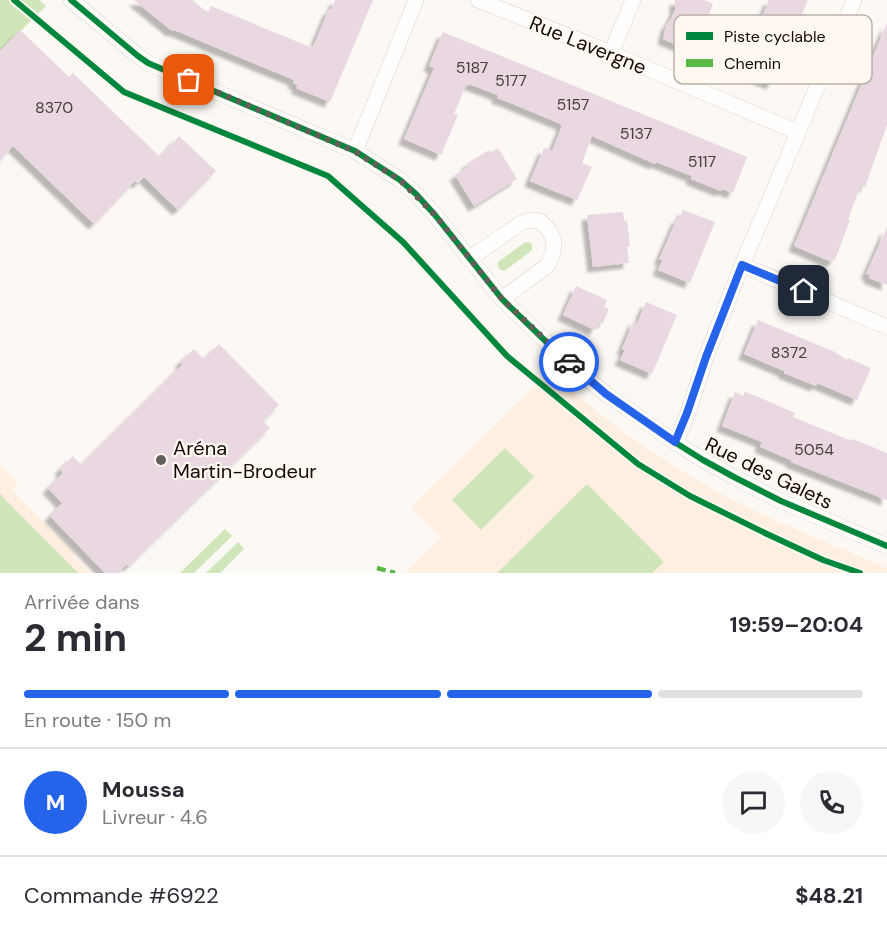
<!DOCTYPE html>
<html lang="fr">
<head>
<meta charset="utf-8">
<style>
	:root { --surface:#fff; --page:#f7f7f7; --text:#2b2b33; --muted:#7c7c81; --line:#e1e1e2; --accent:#2563eb }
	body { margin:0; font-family:"DM Sans",sans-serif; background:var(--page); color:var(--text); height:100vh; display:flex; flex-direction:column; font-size:22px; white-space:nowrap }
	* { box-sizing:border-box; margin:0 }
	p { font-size:20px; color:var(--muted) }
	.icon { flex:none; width:33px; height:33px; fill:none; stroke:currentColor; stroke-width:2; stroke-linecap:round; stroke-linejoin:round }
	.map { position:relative; height:573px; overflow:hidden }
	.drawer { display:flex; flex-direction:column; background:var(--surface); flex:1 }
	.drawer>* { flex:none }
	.pin { position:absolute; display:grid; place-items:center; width:51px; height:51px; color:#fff; margin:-26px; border-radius:12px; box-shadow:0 3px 9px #0006 }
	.courier { position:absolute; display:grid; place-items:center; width:60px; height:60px; margin:-30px; border:4px solid #2563eb; border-radius:50%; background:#fff; color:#222; box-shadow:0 2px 8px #0007 }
	.headline em { font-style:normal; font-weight:700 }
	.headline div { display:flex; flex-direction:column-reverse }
	.headline { display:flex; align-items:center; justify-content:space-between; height:102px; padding:0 24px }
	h1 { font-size:39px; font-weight:700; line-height:45px }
	.bar { display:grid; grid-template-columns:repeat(4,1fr); gap:9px 6px; align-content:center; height:72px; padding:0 24px }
	.bar i { height:8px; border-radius:4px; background:var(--line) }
	.bar .selected { background:var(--accent) }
	.bar p { grid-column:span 4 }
	.line { display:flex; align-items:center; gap:15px; padding:0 24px; border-top:2px solid var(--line) }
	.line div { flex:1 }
	.round { display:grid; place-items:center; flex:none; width:63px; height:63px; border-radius:32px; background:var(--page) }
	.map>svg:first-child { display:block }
	.built { fill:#feefe0 }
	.green { fill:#d1e5ba }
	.building { fill:#e9d8e1; filter:url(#shadow) }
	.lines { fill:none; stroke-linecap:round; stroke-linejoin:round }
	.street-casing { stroke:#dad5cf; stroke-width:16 }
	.street { stroke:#fffefd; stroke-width:15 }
	.quiet { stroke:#58b947; stroke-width:4.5; stroke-dasharray:9 4.5; stroke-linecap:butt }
	.cycleway-casing { stroke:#fff8f1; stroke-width:10 }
	.cycleway { stroke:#00873e; stroke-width:6 }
	.done { stroke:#635e59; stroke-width:6; stroke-dasharray:0 10.8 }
	.route { stroke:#2563eb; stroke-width:8 }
	.poi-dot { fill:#635e59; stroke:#fff8f1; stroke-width:2 }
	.labels { text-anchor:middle; stroke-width:4.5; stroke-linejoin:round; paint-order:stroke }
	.number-label { font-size:16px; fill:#473e3d }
	.street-label { font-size:20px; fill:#110b06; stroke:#fff8f1 }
	.poi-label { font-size:20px; fill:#110b06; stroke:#fff8f1; text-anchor:start }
	.key { fill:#fff8f1; stroke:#b8b1aa; stroke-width:1.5 }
	.key-label { font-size:16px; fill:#110b06 }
</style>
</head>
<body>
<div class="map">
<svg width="887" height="573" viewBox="0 0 887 573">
	<defs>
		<filter id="shadow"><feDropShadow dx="-5.5" dy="5.5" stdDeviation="1.5" flood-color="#0004"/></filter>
	</defs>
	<rect width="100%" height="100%" fill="#fcf8f4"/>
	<!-- built -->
	<g class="built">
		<path d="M549 372 614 425 637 442 693 478 731 499 779 522 887 568V573H405L441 538 411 507Z"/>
		<path d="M0 465 18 483 12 490 75 553 73 556 90 573H0Z"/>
	</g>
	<!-- green -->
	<g class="green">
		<path d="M0 0H39L46 6 0 51Z"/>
		<path d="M528 242 532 244V250L506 270 504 271 499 269 498 265V262L524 243Z"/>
		<path d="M505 448 534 477 481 530 452 500Z"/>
		<path d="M587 484 664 562 652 573H497Z"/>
		<path d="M0 494 78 573H0Z"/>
		<path d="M225 529 232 536 194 573H180Z"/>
		<path d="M238 542 244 549 220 573H206Z"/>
	</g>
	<!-- building -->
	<g class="building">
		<path d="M134 0H192L208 13 211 6 310 47V45L313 47 329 9 331 10 335 0H373L330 102 296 88 298 85 293 83 294 80 174 30 172 31Z"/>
		<path d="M675 0H704L713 4 694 52 663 39 666 26 671 19 675 10Z"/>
		<path d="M769 0H808L772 84 739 71Z"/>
		<path d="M887 23V125L865 187 861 185 848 219 850 220 835 260 833 259 832 262 794 246Z"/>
		<path d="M20 30 69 77 73 73 160 157 179 136 216 171 178 210 144 177 138 183 135 181 94 224 13 146 0 160V51Z"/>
		<path d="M443 32 747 157 733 193 722 189 721 191 691 179 692 176 656 162 655 164 592 136 582 163 592 167 577 200 554 191 530 181 544 148 552 151 562 126 560 125 561 124 508 102 497 98 498 95 469 84 468 86 466 85 454 114 458 115 441 155 404 139 434 68 429 66Z"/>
		<path d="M498 148 517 179 474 206 455 175 469 166 465 165 489 150 491 152Z"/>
		<path d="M683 210 715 222 690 283 658 270 663 259 659 260 677 218 679 219Z"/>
		<path d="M623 212 624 221 627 220 630 247 627 246 629 263 593 267 587 215Z"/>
		<path d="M887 227V285L869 278 870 275 866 274Z"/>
		<path d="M576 286 607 300 604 307 609 309 603 323 599 322 595 330 563 315Z"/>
		<path d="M646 302 677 315 652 374 620 360 625 350 622 349 635 318 636 326Z"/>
		<path d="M758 320 835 352 847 360 848 358 871 368 857 400 817 383 816 386 784 373V371L744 354Z"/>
		<path d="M219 344 279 405 263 421 270 428 129 566 127 564 118 573H105L50 516 62 503 48 488 63 473 60 469 73 456 81 465 183 364 180 362 194 349 204 359Z"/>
		<path d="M735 392 743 396 745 392 758 397 795 413 793 417 852 441 853 439 887 453V500L791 462V460L760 447 762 442 722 426Z"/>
	</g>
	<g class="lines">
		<defs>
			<g id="street">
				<path d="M71 0 138 56 148 63 355 151 400 180 416 194 435 215 502 299 563 358 606 394 676 443 703 460 734 477 781 501 887 546"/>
				<path d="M478 0 611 53 797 132"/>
				<path d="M611 53 633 0"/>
				<path d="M355 151 416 0"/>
				<path d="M469 259 521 223 530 220 540 221 549 230 554 241 553 252 548 265 502 299"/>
				<path d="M742 265 887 327"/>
				<path d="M676 443 688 413 706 357 742 265 854 0"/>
			</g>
		</defs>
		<!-- street casing -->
		<use href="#street" class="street-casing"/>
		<!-- street -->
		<use href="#street" class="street"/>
		<!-- quiet -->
		<path class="quiet" d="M377 568 395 573"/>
		<defs>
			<g id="cycleway">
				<path d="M14 0 124 92 328 176 403 242 507 356 638 464 690 496 767 534 823 560 860 573"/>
				<path d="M71 0 138 56 148 63 355 151 400 180 416 194 435 215 502 299 563 358 606 394 676 443 703 460 734 477 781 501 887 546"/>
			</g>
		</defs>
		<!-- cycleway casing -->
		<use href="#cycleway" class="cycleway-casing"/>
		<!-- cycleway -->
		<use href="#cycleway" class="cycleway"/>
	</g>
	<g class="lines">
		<!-- done -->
		<path class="done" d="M189 80 354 151 400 180 435 215 502 299 569 362"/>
		<!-- route -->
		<path class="route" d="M569 362 606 394 675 442 687 413 706 357 742 265 804 291"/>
	</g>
	<!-- markers -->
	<circle class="poi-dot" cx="161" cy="460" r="6"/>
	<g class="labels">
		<!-- number labels -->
		<g class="number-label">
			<text x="472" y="73">5187</text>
			<text x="511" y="86">5177</text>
			<text x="573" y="110">5157</text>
			<text x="54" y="113">8370</text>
			<text x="636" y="139">5137</text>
			<text x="702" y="167">5117</text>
			<text x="789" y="358">8372</text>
			<text x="814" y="455">5054</text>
		</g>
		<!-- street labels -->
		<g class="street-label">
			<text transform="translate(588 45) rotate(22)" y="7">Rue Lavergne</text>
			<text transform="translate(769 473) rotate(26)" y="7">Rue des Galets</text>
		</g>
		<!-- poi labels -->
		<g class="poi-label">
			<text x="173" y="455">Aréna<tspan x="173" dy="23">Martin-Brodeur</tspan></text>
		</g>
	</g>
	<!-- legend -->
	<rect x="674" y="15" width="198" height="69" rx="9" class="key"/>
	<rect x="686" y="32" width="27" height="8" fill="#00873e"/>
	<rect x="686" y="59" width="27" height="8" fill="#58b947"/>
	<g class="key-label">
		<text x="724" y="42">Piste cyclable</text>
		<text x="724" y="69">Chemin</text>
	</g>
</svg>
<div class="pin" style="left:189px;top:80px;background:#ea580c"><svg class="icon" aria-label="bag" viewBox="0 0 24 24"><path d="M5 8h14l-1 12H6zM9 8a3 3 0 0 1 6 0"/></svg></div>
<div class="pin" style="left:804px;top:291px;background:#1f2937"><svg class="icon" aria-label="home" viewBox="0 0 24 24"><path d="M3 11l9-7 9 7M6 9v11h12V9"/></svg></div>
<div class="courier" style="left:569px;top:362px"><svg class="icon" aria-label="car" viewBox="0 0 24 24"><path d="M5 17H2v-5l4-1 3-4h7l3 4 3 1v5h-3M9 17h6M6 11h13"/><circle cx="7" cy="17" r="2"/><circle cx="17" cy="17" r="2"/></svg></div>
</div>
<section class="drawer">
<div class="headline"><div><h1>2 min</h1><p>Arrivée dans</p></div><em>19:59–20:04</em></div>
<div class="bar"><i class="selected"></i><i class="selected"></i><i class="selected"></i><i></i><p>En route · 150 m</p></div>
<div class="line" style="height:108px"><b class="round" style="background:var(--accent);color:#fff">M</b><div><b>Moussa</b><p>Livreur · 4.6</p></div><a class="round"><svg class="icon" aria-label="chat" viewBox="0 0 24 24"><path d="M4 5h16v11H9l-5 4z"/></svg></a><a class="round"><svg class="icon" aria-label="phone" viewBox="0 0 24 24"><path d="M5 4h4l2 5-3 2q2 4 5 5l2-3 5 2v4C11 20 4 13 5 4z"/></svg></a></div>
<div class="line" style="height:78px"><div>Commande #6922</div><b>$48.21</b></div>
</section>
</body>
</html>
